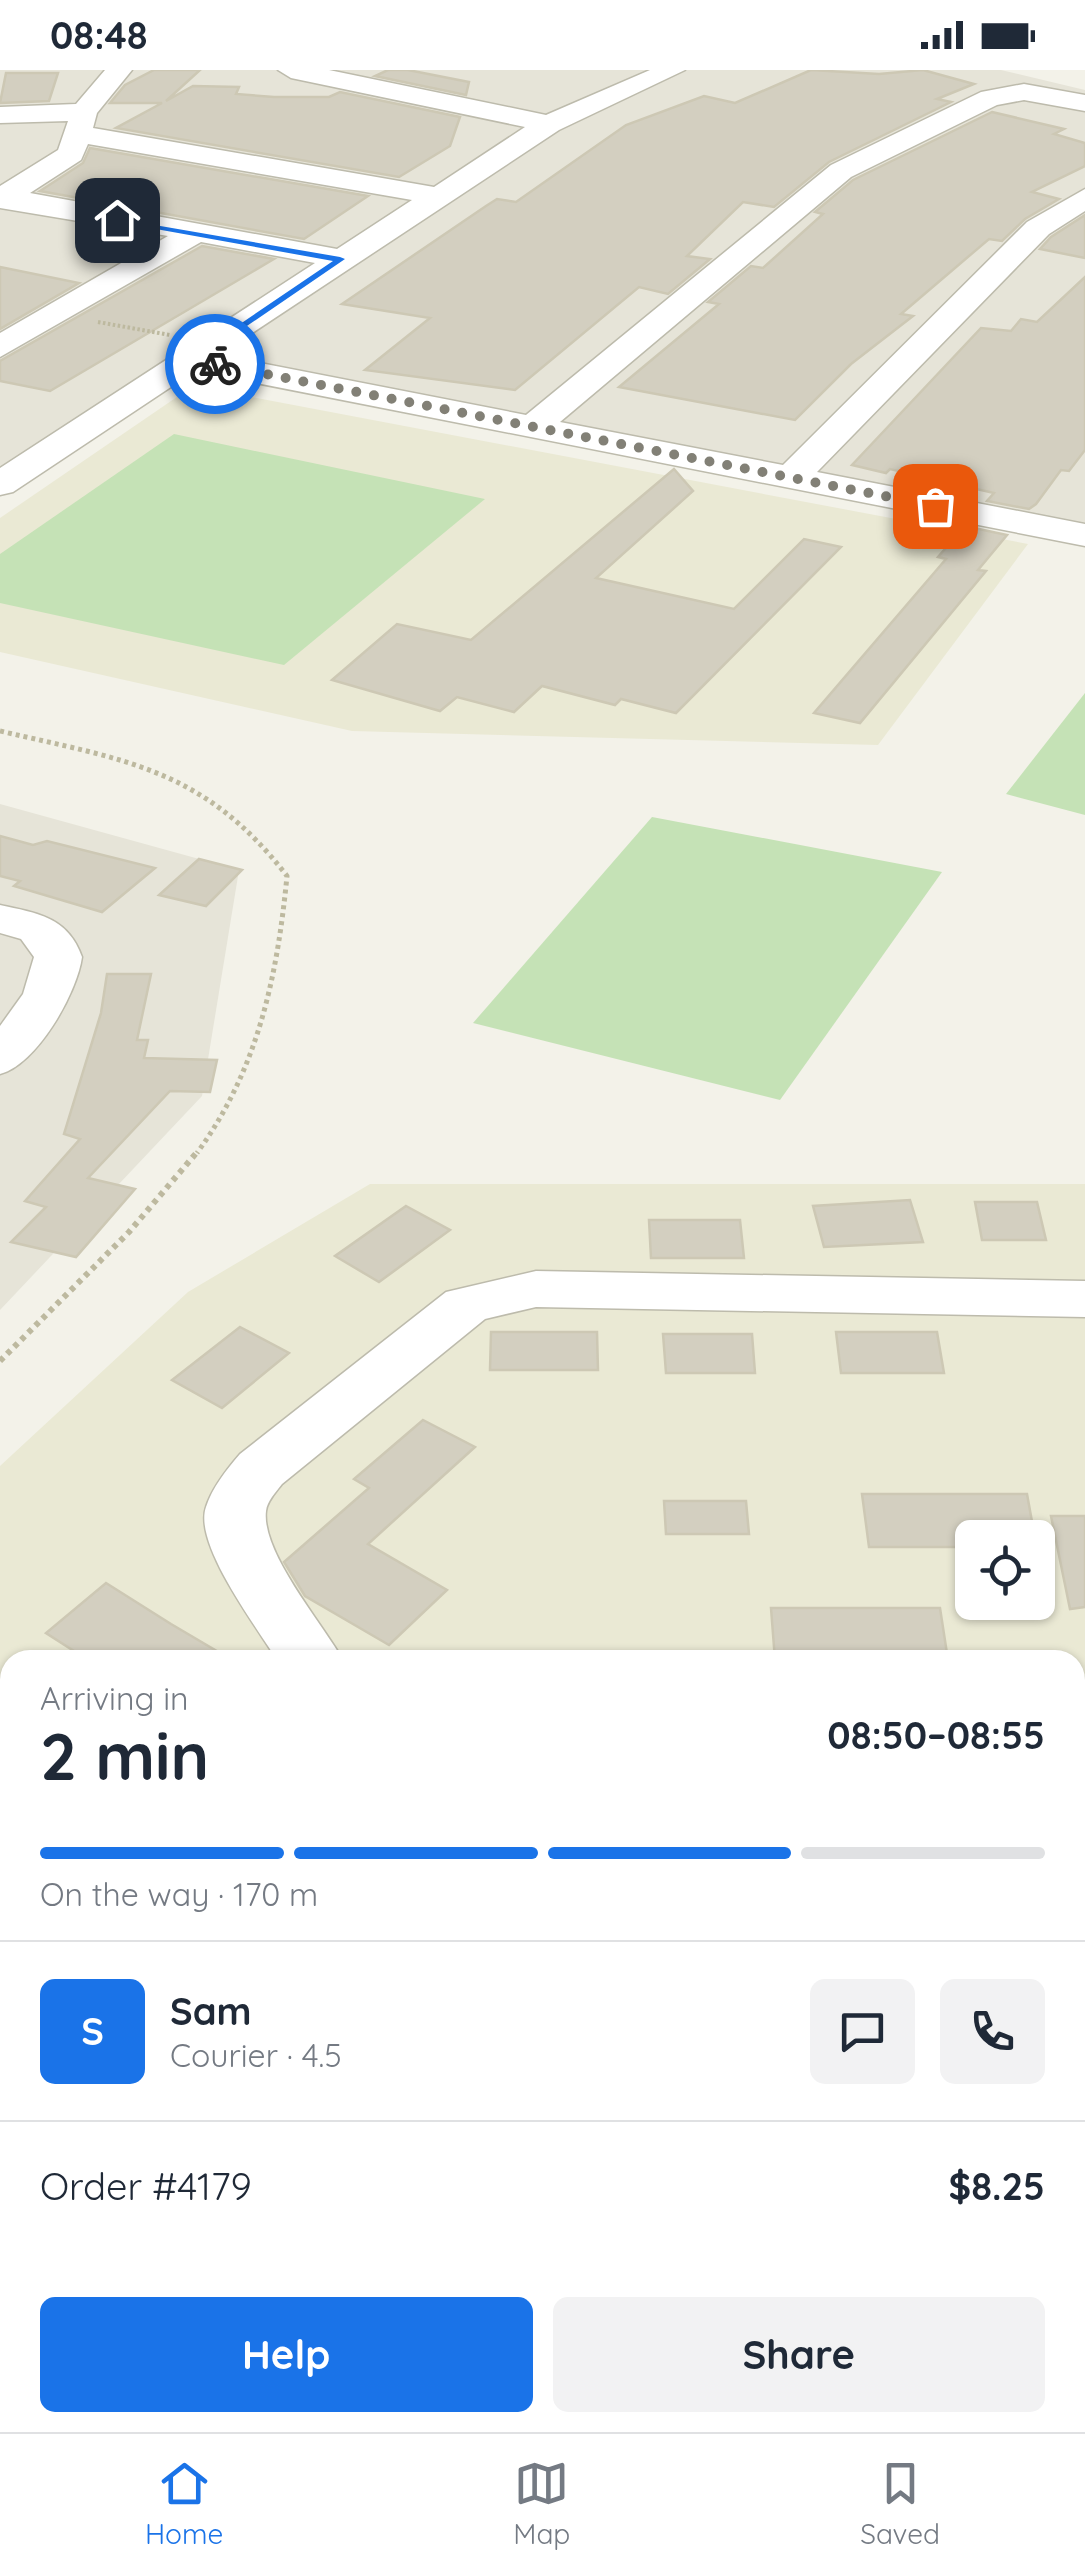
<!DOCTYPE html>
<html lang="en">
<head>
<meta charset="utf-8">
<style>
	:root { --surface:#fff; --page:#f2f2f3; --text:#1f2937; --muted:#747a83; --line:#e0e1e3; --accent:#1a73e8 }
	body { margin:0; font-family:Quicksand,sans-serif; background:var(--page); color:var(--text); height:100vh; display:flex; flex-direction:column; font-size:38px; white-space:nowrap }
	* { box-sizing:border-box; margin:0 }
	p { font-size:32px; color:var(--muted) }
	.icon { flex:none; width:55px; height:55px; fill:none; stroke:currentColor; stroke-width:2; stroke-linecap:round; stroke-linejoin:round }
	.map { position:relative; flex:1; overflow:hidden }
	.panel { position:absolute; left:0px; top:1580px; width:1085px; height:782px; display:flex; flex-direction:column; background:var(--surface); border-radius:30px 30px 0 0; box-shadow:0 2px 8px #0004 }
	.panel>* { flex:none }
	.buttons { position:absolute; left:955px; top:1450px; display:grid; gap:20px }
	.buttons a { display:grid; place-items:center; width:100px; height:100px; border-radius:15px; background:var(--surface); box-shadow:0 2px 8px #0004; font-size:50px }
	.pin { position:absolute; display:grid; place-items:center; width:85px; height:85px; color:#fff; margin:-42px; border-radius:20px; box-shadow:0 5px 15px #0006 }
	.courier { position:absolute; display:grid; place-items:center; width:100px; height:100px; margin:-50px; border:8px solid #1a73e8; border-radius:50%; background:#fff; color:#222; box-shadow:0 2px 12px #0007 }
	.head em { font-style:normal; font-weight:700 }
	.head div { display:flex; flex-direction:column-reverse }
	.head { display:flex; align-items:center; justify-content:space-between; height:170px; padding:0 40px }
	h1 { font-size:65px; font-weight:700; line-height:75px }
	.bar { display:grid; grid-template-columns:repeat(4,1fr); gap:15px 10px; align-content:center; height:120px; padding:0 40px }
	.bar i { height:12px; border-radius:8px; background:var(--line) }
	.bar .active { background:var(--accent) }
	.bar p { grid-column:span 4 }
	.line { display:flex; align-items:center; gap:25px; padding:0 40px; border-top:2px solid var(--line) }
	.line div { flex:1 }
	.round { display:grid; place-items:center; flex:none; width:105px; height:105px; border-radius:15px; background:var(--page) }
	.action { display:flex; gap:20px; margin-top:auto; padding:20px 40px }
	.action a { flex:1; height:115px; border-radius:15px; background:var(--accent); color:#fff; font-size:40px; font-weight:700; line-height:115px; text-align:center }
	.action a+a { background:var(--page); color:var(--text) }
	.status { display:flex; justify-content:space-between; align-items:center; height:70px; padding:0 50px; background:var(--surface); direction:ltr }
	.status svg { height:28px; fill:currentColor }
	.tabs { display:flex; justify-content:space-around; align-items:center; height:140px; border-top:2px solid var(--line); background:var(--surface); font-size:28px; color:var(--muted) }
	.tabs a { display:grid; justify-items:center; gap:5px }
	.tabs .active { color:var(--accent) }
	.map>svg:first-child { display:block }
	.residential { fill:#e6e4d8 }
	.education { fill:#eae9d4; fill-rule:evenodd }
	.green { fill:#c5e2b6 }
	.building { fill:#d3cfc0; stroke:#cdc8b4; stroke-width:2.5 }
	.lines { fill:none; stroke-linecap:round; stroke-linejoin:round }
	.minor-casing { stroke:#bdbbac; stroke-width:3 }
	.path-far2 { stroke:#bdb99f; stroke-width:4; stroke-dasharray:2.5 2.5; stroke-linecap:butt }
	.path-far1 { stroke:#bdb99f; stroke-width:5; stroke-dasharray:4 4; stroke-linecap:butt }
	.path { stroke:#bdb99f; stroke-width:6; stroke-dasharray:5 5; stroke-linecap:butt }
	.minor { fill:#fff; fill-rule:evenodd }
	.route { fill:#1a73e8 }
	.done { stroke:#828076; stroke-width:10; stroke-dasharray:0 18 }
</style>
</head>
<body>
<div class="status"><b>08:48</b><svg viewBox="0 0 49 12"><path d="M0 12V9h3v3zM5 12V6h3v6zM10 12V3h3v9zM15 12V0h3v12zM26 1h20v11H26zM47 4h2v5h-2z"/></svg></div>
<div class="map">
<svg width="1085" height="2362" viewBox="0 0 1085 2362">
	<rect width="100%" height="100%" fill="#f3f2e9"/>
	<!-- residential -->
	<g class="residential">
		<path d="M0 0H1001L1085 20V460L185 281 0 401Z"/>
		<path d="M0 734 239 800 202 1026 0 1240Z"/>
		<path d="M0 1998 10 2006V2352H471L484 2362H0Z"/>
	</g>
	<!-- education -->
	<g class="education">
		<path d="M193 316 1028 474 878 675 352 661 0 582V448Z"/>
		<path d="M370 1114H1085V2362H484L471 2353 1075 2352V1590H10V2006L0 1998V1396L188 1222ZM972 1468H1038V1532H972Z"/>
	</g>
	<!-- green -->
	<g class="green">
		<path d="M174 364 485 429 284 595 0 533V484Z"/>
		<path d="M1085 623V745L1006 724Z"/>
		<path d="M652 747 942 802 780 1030 473 953Z"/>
	</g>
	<!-- building -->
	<g class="building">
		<path d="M154 0H200L166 31 193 16 239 17 236 24 274 27H329L340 22 460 47 450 76 399 107 116 58 162 33H110L125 15Z"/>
		<path d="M388 0H408L469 12 466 25 375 6Z"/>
		<path d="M811 0 879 4 923 0 974 14 937 29 951 32 829 92 774 137 743 132 687 186 710 189 668 224 639 217 515 320 365 300 430 248 342 234 486 136 497 129 516 132 626 55 704 26 735 33Z"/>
		<path d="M6 3H58L49 31 0 33Z"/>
		<path d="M992 42 1064 59 1054 64 1085 73V96L1032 122 1059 129 1025 149 1002 171 989 169 901 244 913 246 851 294 795 350 619 317 719 234 708 232 751 196 763 198 823 144 815 142 853 110Z"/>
		<path d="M90 78 368 126 304 169 40 121 83 93Z"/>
		<path d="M1085 145V188L1040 179 1051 167Z"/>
		<path d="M202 176 274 189 50 321 0 311V291Z"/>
		<path d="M0 197 79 213 0 259Z"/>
		<path d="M1085 207V380L1069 401 1061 400 1036 434 1029 439 987 431 994 423 890 399 886 403 852 395 981 258 1011 261 1021 249 1037 252Z"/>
		<path d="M674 399 693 421 596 508 734 539 804 469 841 477 676 643 621 629 615 635 542 616 514 642 457 627 440 641 332 610 397 554 471 570Z"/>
		<path d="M965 456 1007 465 978 500 986 501 860 653 814 643 946 489 938 487Z"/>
		<path d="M0 766 33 775 47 771 155 798 102 842 14 816 20 811 0 806Z"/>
		<path d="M199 789 242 800 206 836 159 825Z"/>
		<path d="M107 904H151L137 970H148L144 988 217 990 210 1022 170 1021 88 1108 135 1119 76 1187 11 1172 46 1137 25 1131 80 1069 64 1064 101 943Z"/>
		<path d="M910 1130 923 1172 824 1177 813 1136Z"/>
		<path d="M975 1132H1037L1046 1170H982Z"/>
		<path d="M406 1136 450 1160 379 1212 335 1186Z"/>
		<path d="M649 1150H740L744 1188H651Z"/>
		<path d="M240 1257 289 1283 222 1338 172 1310Z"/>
		<path d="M491 1262H597L598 1300H490Z"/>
		<path d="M836 1262H937L944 1303H841Z"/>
		<path d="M663 1264H752L755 1303H666Z"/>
		<path d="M423 1350 475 1377 368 1474 447 1520 389 1575 305 1526 284 1492 369 1418 354 1409Z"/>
		<path d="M862 1424H1027L1035 1468H972V1477H869Z"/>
		<path d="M664 1431H746L749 1464H666Z"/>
		<path d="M1051 1446H1085V1537L1070 1539Z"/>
		<path d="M106 1513 171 1554 232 1590H88L46 1563Z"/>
		<path d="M771 1538H940L948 1590H775Z"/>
	</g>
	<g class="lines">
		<defs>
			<g id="minor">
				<path d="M105 0H132L97 43 93 58 434 117 525 57 291 8 278 0H329L546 45 650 0H685L559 60 219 285 526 345 831 95 981 22 1024 14 1085 25V41L1024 30 997 35 851 107 560 352 783 395 1027 152 1085 119V141L1049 164 817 402 1085 454V476L195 301 13 422 0 425V398L315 193 201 172 0 287V263L168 166 0 138V116L58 80 68 51 0 53V37L76 34ZM88 74 412 130 337 179 30 123 81 90Z"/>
				<path d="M0 835C37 843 68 847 82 887 77 924 36 995 0 1004V956L23 924 34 887 21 869 0 863Z"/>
				<path d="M536 1201 1085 1211V1247L536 1237 485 1249 282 1414C276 1422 267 1431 266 1441 261 1482 322 1553 343 1590H277C257 1557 193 1474 206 1437 212 1418 227 1399 240 1384L446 1222Z"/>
				<path d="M0 2135 10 2139V2216L0 2212Z"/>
			</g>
		</defs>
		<!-- minor casing -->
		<use href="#minor" class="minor-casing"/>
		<!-- path-far2 -->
		<path class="path-far2" d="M98 252 170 265"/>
		<!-- path-far1 -->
		<path class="path-far1" d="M0 661C124 690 204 698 287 806 277 908 258 999 197 1083"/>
		<!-- path -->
		<path class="path" d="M0 1291 129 1162 198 1081"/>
		<!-- minor -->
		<use href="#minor" class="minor"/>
	</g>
	<!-- route -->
	<path class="route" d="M114 148 340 187 345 189 200 288 218 292 215 297 187 290 333 191 117 152Z"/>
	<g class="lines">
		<!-- done -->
		<path class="done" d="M215 294 935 436"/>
	</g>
</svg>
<div class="buttons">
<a><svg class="icon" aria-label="locate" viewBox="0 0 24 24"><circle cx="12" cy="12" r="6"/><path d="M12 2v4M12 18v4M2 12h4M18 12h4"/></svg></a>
</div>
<div class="pin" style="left:935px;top:436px;background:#ea580c"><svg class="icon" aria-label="bag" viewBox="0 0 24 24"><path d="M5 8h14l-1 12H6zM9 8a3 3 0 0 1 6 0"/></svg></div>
<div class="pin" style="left:117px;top:150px;background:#1f2937"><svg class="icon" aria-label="home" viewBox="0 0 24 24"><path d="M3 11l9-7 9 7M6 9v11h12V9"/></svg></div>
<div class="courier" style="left:215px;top:294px"><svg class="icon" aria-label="bike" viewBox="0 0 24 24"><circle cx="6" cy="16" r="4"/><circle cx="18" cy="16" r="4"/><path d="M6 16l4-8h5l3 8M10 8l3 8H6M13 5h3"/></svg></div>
<section class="panel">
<div class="head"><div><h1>2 min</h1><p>Arriving in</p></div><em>08:50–08:55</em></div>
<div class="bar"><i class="active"></i><i class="active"></i><i class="active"></i><i></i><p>On the way · 170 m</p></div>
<div class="line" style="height:180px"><b class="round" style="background:var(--accent);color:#fff">S</b><div><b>Sam</b><p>Courier · 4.5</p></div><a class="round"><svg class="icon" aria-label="chat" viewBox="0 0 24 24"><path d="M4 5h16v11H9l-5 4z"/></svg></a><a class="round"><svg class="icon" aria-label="phone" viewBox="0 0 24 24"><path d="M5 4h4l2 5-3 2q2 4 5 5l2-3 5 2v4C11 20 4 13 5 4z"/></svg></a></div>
<div class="line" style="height:130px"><div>Order #4179</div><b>$8.25</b></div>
<div class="action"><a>Help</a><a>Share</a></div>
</section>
</div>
<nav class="tabs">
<a class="active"><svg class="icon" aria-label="home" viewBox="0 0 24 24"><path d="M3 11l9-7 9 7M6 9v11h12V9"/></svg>Home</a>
<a><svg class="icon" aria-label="map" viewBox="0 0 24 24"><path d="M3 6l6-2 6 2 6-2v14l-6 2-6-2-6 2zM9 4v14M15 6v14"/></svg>Map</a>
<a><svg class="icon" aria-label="saved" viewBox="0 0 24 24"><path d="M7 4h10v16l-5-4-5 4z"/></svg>Saved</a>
</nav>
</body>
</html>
